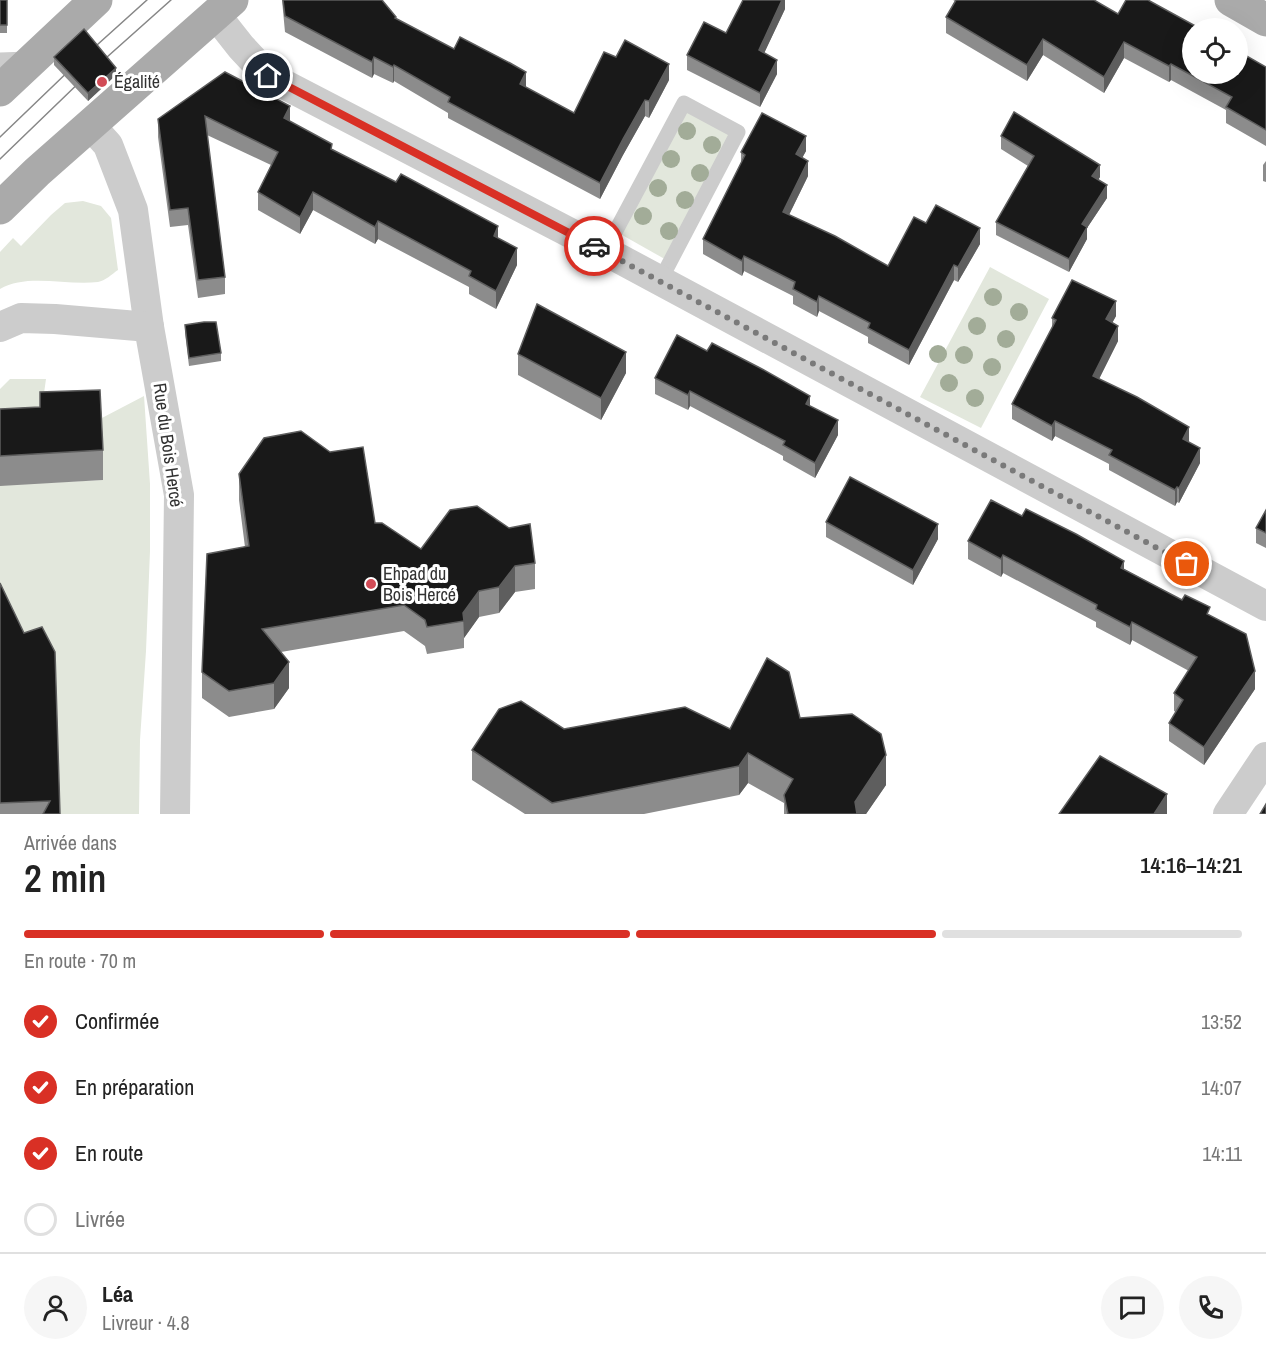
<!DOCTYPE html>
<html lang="fr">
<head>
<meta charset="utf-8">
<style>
	:root { --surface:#fff; --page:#f6f6f6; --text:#222; --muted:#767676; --line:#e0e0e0; --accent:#d93025 }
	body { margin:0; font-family:"Archivo Narrow",sans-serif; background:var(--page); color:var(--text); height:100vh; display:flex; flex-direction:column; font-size:22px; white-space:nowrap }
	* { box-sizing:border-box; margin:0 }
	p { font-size:20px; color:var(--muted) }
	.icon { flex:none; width:33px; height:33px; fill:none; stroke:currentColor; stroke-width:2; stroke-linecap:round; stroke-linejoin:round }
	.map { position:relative; height:814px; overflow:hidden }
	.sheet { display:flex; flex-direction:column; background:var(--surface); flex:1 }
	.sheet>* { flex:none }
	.fabs { position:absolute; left:1182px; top:18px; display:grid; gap:12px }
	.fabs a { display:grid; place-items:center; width:66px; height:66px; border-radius:50%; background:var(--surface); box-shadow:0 6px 24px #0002; font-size:30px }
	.pin { position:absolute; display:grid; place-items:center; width:51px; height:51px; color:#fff; margin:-26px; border:3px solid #fff; border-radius:50%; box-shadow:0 2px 6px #0007 }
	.courier { position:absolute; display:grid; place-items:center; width:60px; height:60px; margin:-30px; border:4px solid #d93025; border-radius:50%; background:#fff; color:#222; box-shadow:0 2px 8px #0007 }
	.overview em { font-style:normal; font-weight:600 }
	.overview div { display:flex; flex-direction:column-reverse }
	.overview { display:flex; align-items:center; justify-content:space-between; height:102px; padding:0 24px }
	h1 { font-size:39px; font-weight:600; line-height:45px }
	.bar { display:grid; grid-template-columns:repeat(4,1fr); gap:9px 6px; align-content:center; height:72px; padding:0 24px }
	.bar i { height:8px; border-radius:4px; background:var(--line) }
	.bar .active { background:var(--accent) }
	.bar p { grid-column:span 4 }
	.line { display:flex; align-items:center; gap:15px; padding:0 24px; border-top:2px solid var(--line) }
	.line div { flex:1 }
	.round { display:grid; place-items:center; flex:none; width:63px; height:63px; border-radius:32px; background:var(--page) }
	ol { padding:0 24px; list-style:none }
	li { display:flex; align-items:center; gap:18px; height:66px }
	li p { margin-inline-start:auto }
	li .icon { padding:6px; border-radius:50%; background:var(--accent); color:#fff; stroke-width:4 }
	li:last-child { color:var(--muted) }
	li i { width:33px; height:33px; border:3px solid var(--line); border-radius:50% }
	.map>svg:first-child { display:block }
	.green { fill:#e2e7dc }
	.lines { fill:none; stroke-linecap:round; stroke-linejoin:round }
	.service { stroke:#ccc; stroke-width:15 }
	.minor { stroke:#ccc; stroke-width:30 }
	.primary { stroke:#aaa; stroke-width:33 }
	.tram { stroke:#878787; stroke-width:1.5 }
	.tree { fill:#a2ac98 }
	.wall { fill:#8c8c8c }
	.shaded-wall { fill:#5e5e5e }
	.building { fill:#191919; stroke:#5e5e5e; stroke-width:1.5 }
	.done { stroke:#7a7a7a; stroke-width:6; stroke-dasharray:0 10.8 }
	.route { stroke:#d93025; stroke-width:8 }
	.poi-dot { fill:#d14b56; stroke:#fff; stroke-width:2 }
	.labels { text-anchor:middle; stroke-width:6; stroke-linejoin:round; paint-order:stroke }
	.poi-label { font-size:18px; fill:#323232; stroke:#fff; text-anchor:start }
	.street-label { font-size:18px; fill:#323232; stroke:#fff }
</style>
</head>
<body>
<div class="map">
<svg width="1266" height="814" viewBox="0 0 1266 814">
	<rect width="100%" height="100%" fill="#fff"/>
	<!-- green -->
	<g class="green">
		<path d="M682 106 738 132 670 262 615 231Z"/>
		<path d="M83 201 101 206 111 218 118 270C112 274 105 281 98 282 67 286 27 273 0 289V252L13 238 21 246 51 215 65 203Z"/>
		<path d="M990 267 1049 299 981 428 920 397Z"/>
		<path d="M10 379H46L40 422 42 483 103 480 100 419 144 396 150 484V551L146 651 140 740 139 814H59L0 613V389Z"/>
	</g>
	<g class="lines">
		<!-- service -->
		<g class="service">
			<path d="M0 60 28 59"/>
			<path d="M605 251 684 103 738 132 660 281"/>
		</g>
		<!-- minor -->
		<g class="minor">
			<path d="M215 14 241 47 268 76 605 251 1266 606"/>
			<path d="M90 125 108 145 133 210 149 327 179 495 175 814"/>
			<path d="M0 327 21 318 55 319 149 327"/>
			<path d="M1228 814 1266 757"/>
		</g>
		<!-- primary -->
		<g class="primary">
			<path d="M1231 0 1266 20"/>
			<path d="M0 90 96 0"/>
			<path d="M0 208 37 172 232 0"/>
		</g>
		<!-- tram -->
		<g class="tram">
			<path d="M0 137 77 63 147 0"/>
			<path d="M0 159 88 74 171 0"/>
		</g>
	</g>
	<!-- trees -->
	<g class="tree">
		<circle cx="687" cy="131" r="9"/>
		<circle cx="712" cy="145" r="9"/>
		<circle cx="671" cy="159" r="9"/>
		<circle cx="700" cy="173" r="9"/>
		<circle cx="658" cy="188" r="9"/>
		<circle cx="685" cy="200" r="9"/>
		<circle cx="643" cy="216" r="9"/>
		<circle cx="669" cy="231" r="9"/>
		<circle cx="993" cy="297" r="9"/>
		<circle cx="1019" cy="312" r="9"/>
		<circle cx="977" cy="326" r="9"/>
		<circle cx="1006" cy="339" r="9"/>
		<circle cx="938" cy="354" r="9"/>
		<circle cx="964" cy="355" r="9"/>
		<circle cx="992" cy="367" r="9"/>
		<circle cx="949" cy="383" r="9"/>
		<circle cx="975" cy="398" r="9"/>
	</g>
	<!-- wall -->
	<g class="wall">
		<rect x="0" y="0" width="7" height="33"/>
		<path d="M282 0H382L396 19 574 113 669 80 649 118 645 116 623 155 600 199 448 118V113L394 81 393 83 374 74 372 78 285 32Z"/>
		<path d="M782 0H785V9L764 53 777 74 760 107 687 70V55Z"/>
		<path d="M953 0H1094L1118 14 1266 67V146L1226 123V110L1171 80 1169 82 1124 58 1104 93 1043 55 1027 81 946 33V17L955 1Z"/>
		<path d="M54 57 116 75 88 101 54 65Z"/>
		<path d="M225 72 290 121 332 149 498 238 517 265 496 309 469 294V287L378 239 375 244 313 210 300 234 258 210V192L271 165 207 135 225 277V294L198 298 188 225 170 227 158 137V119Z"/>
		<path d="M1001 136 1100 177 1098 180 1107 198 1087 228V239L1069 272 996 235V222L1028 166 1001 149Z"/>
		<path d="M806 151 802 158 808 176 789 215 888 266 926 223 980 244 958 282 954 280 909 365 868 343V337L819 311 817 317 793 304V296L744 271 742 276 703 254V239L741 163V152Z"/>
		<path d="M1266 161V182L1263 181V165Z"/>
		<path d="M1116 316 1112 323 1118 341 1099 379 1189 442 1200 463 1179 503 1177 502 1175 506 1109 470V464L1055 436 1052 441 1012 419V404L1052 328V318Z"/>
		<path d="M185 325 221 353V361L189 366 185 333Z"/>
		<path d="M518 354 626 373 601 420 518 375Z"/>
		<path d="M655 378 810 406 838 435 815 478 783 460V456L737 431 690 406 688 410 655 394Z"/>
		<path d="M0 409 103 450V480L0 486Z"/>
		<path d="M239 474 375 523 421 549 535 563V589L515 592 499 613 479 617 464 638V648L427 654 425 646 404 631 281 652 289 688 274 709 229 717 202 698V672L245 547 239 500Z"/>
		<path d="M1266 510V548L1256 543V528Z"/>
		<path d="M826 522 938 539 913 585 826 537Z"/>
		<path d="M968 541 1124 569 1210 615 1255 689 1204 765 1169 741V723L1176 712 1174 711V693L1189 671 1132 640 1130 645 1096 627V622L1003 573 1001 577 968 559Z"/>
		<path d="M0 583 60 814H0Z"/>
		<path d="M800 718 886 785 866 814H784V803L748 783 739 795 644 814H525L472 780V750L564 729H730Z"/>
	</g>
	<!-- shaded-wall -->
	<g class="shaded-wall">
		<path d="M782 0H785V9L759 64V50Z"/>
		<path d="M1043 39V55L1027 81V65Z"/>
		<path d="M1124 42V58L1104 93V77Z"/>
		<path d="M374 57V74L372 78V62Z"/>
		<path d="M777 60V74L760 107V93Z"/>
		<path d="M669 64V80L649 118V101Z"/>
		<path d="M1171 64V80L1169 82V66Z"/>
		<path d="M394 65V81L393 83V67Z"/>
		<path d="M116 68V75L88 101V93Z"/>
		<path d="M526 72V89L520 84Z"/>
		<path d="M645 100V116L623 155 600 199V183L623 139Z"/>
		<path d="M290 106V123L284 118Z"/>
		<path d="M806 136V151L796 169V154Z"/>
		<path d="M808 161V176L783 227V212Z"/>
		<path d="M1100 165V177L1092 189V176Z"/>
		<path d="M1107 185V198L1087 228V239L1069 272V259L1082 224Z"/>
		<path d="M313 192V210L300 234V217Z"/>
		<path d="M378 221V239L375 244V227Z"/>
		<path d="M498 226V243L494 236Z"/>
		<path d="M980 228V244L958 282V267Z"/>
		<path d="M517 248V265L496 309V291Z"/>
		<path d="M744 256V271L742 276V261Z"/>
		<path d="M954 265V280L909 365V350Z"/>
		<path d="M819 296V311L817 317V302Z"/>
		<path d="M1116 301V316L1106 334V319Z"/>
		<path d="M1118 326V341L1093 391V376Z"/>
		<path d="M626 352V373L601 420V398Z"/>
		<path d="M690 391V406L688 410V395Z"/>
		<path d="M810 396V411L806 404Z"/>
		<path d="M838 420V435L815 478V463Z"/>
		<path d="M1055 421V436L1052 441V426Z"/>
		<path d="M1189 427V442L1183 439Z"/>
		<path d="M1200 448V463L1179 503V488Z"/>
		<path d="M1177 487V502L1175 506V490Z"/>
		<path d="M938 524V539L913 585V570Z"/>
		<path d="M1003 555V573L1001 577V559Z"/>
		<path d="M1124 561V579L1121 568Z"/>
		<path d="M515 566V592L499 613V587Z"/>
		<path d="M479 591V617L464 638 463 613Z"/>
		<path d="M1132 622V640L1130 645V627Z"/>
		<path d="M289 662V688L274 709V683Z"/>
		<path d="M1255 671V689L1204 765V747Z"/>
		<path d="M748 753V783L739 795V766Z"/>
		<path d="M886 755V785L866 814H855V802Z"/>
		<path d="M1167 794V814H1154Z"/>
	</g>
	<!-- building -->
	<g class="building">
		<rect x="0" y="0" width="7" height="25"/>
		<path d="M283 0H382L396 17 395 18 454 49 460 37 510 63 526 72 520 84 574 113 604 52 616 57 625 40 669 64 649 101 645 100 623 139 600 183 448 102 450 97 394 65 393 67 374 57 372 62 285 16Z"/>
		<path d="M743 0H782L759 50 777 60 760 93 687 55 704 22 726 33Z"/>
		<path d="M956 0H1094L1118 14 1126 0H1148L1199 28H1192V74H1238V51L1266 67V130L1226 107 1232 97 1171 64 1169 66 1124 42 1104 77 1043 39 1027 65 946 17Z"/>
		<path d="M84 29 116 68 88 93 54 57Z"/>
		<path d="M225 72 290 106 284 118 332 144 331 149 396 182 401 174 498 226 494 236 517 248 496 291 469 276 471 271 378 221 375 227 313 192 300 217 258 192 278 152 205 116 225 277 198 280 188 208 170 210 158 119Z"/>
		<path d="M1014 112 1100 165 1092 176 1107 185 1082 224 1087 227 1069 259 996 222 1034 156 1001 136Z"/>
		<path d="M762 113 806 136 796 154 808 161 783 212 835 236 888 266 914 217 926 223 936 205 980 228 958 267 954 265 909 350 868 328 870 323 819 296 817 302 793 289 795 282 744 256 742 261 703 239 745 155 741 152Z"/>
		<path d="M1072 280 1116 301 1106 319 1118 326 1093 376 1137 397 1189 427 1183 439 1200 448 1179 488 1177 487 1175 490 1109 455 1112 450 1055 421 1052 426 1012 404 1056 320 1052 318Z"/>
		<path d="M537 304 626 352 601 398 518 354Z"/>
		<path d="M204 322H216L221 353 189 358 185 325Z"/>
		<path d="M677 335 707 351 712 343 762 369 810 396 806 404 838 420 815 463 783 445 785 441 737 416 690 391 688 395 655 378Z"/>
		<path d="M100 390 103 450 0 456V409L40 407V392Z"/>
		<path d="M301 431 330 452 363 447 375 523H382L421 549 450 510 477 506 509 528 530 524 535 563 515 566 499 587 479 591 463 613 464 621 427 627 425 620 404 605 262 629 289 662 274 683 229 691 202 672 207 554 249 546 239 474 264 438Z"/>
		<path d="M850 477 938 524 913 570 826 522Z"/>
		<path d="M991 500 1022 516 1026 509 1076 534 1124 561 1121 568 1182 600 1185 595 1210 607 1207 614 1246 634 1255 671 1204 747 1169 723 1183 700 1174 693 1197 657 1132 622 1130 627 1096 609 1097 605 1003 555 1001 559 968 541Z"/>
		<path d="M1266 510V533L1256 528Z"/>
		<path d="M0 583 24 633 42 627 55 652 60 814H43L50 801 0 803Z"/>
		<path d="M767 658 789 672 800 718 852 714 881 734 886 755 855 802 857 814H788L784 795 793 779 748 753 739 766 552 803 472 750 499 709 521 701 564 729 685 707 730 729Z"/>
		<path d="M1100 756 1167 794 1154 814H1059Z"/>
		<path d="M1266 804V814H1260Z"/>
	</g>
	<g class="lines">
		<!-- done -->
		<path class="done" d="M594 246 1187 564"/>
		<!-- route -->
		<path class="route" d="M268 76 594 246"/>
	</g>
	<!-- markers -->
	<g class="poi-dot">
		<circle cx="102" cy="82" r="6"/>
		<circle cx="371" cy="584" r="6"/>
	</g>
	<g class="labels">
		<!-- poi labels -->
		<g class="poi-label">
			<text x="114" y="88">Égalité</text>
			<text x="383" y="580">Ehpad du<tspan x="383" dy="21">Bois Hercé</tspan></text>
		</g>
		<!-- street labels -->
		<g class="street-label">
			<text transform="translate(168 445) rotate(82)" y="6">Rue du Bois Hercé</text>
		</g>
	</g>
</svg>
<div class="fabs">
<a><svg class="icon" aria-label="locate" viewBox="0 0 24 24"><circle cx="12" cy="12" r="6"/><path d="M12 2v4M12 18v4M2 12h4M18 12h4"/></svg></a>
</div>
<div class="pin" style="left:1187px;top:564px;background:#ea580c"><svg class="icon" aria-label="bag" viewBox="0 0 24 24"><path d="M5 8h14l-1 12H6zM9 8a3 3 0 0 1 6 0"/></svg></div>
<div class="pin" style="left:268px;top:76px;background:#1f2937"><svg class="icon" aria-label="home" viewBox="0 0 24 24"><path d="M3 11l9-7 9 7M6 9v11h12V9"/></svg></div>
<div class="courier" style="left:594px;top:246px"><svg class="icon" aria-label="car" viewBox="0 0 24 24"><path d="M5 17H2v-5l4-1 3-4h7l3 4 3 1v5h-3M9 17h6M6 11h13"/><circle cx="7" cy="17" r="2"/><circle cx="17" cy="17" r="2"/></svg></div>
</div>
<section class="sheet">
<div class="overview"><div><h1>2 min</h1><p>Arrivée dans</p></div><em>14:16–14:21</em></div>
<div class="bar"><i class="active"></i><i class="active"></i><i class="active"></i><i></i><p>En route · 70 m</p></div>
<ol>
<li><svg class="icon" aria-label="check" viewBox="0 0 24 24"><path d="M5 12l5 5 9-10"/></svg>Confirmée<p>13:52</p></li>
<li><svg class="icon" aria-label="check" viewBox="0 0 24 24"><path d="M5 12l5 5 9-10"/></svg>En préparation<p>14:07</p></li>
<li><svg class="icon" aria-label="check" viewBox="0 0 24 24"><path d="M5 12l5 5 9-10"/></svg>En route<p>14:11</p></li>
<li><i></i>Livrée</li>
</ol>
<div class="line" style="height:108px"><a class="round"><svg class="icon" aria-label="person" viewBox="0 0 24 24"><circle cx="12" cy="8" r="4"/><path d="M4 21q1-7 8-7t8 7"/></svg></a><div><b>Léa</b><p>Livreur · 4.8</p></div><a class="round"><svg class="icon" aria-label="chat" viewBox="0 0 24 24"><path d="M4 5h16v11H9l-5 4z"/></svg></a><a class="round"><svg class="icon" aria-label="phone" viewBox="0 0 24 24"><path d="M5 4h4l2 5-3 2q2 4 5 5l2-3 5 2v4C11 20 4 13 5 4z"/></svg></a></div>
</section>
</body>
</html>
